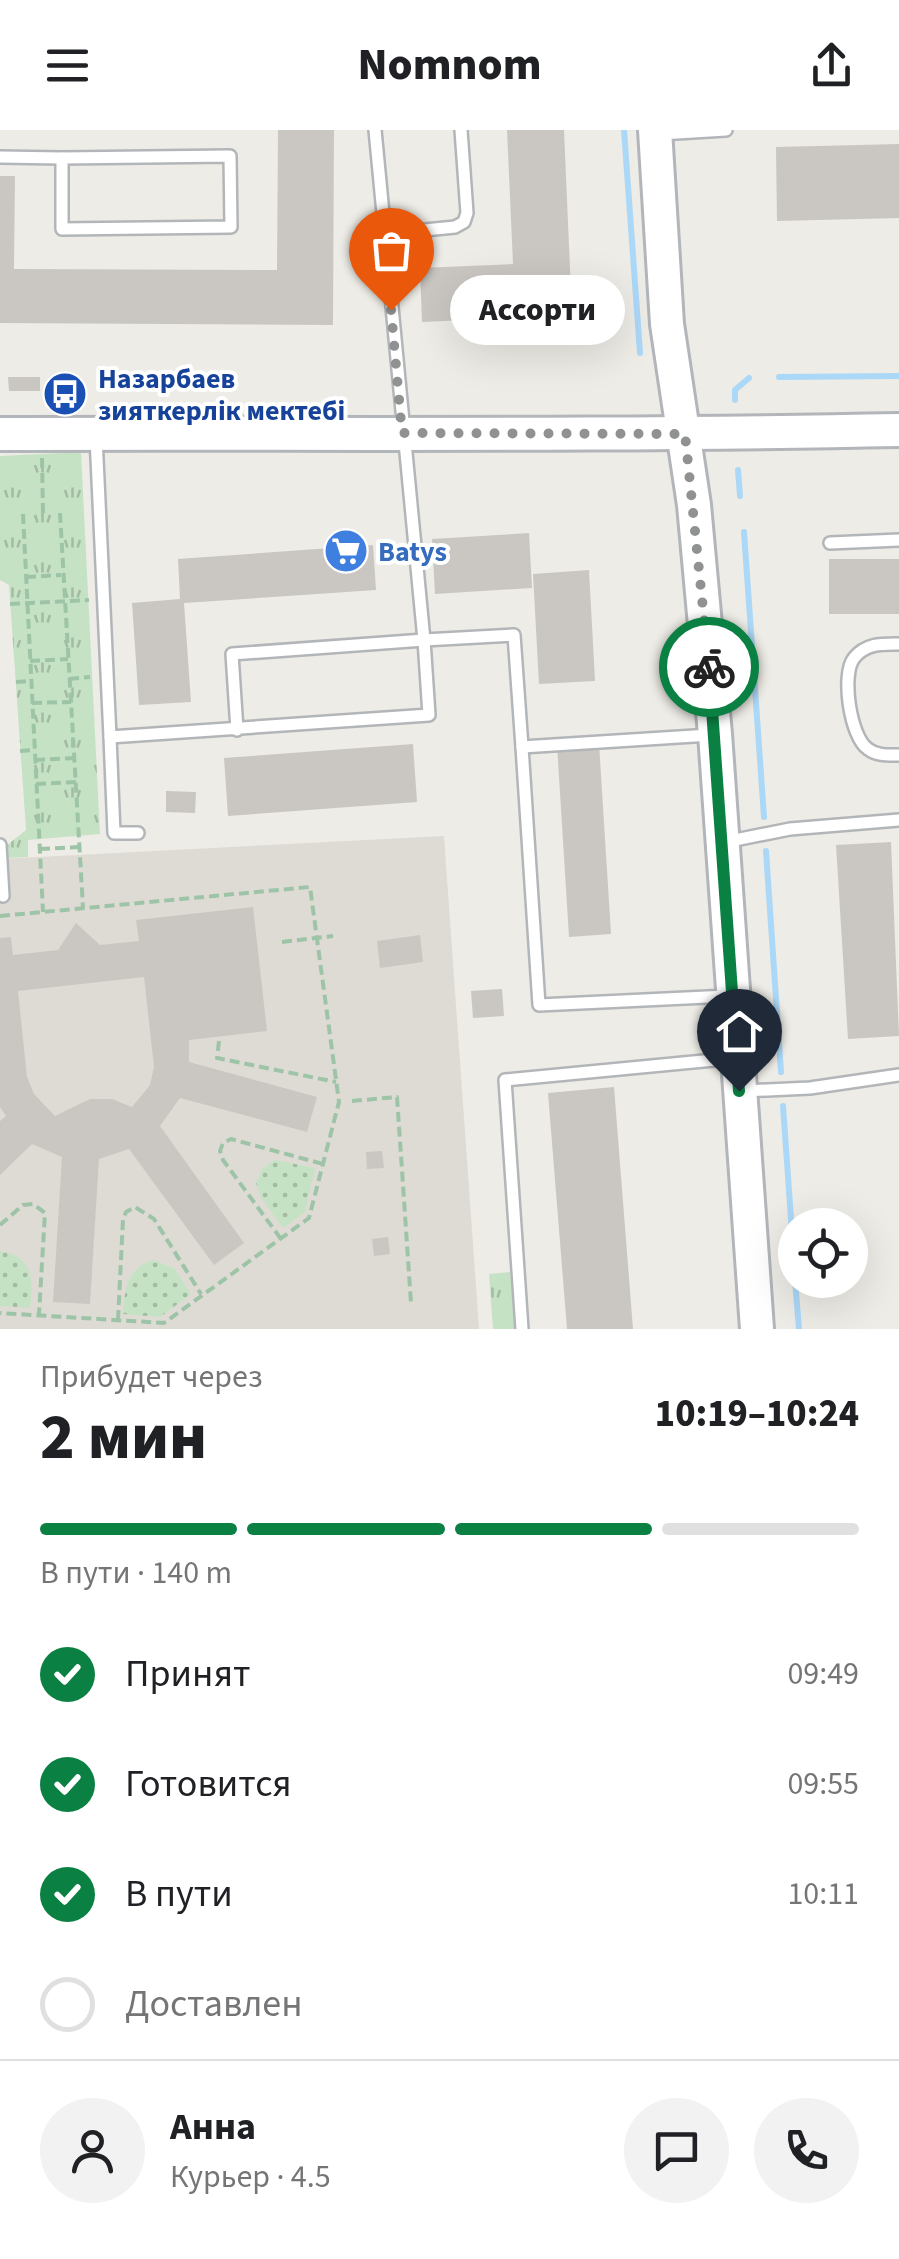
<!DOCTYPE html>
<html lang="ru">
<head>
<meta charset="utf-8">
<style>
	:root { --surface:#fff; --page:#f2f2f2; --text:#202124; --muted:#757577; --line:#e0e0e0; --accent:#0b8043 }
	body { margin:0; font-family:"Source Sans 3",sans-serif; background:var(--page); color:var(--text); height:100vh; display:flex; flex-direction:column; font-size:38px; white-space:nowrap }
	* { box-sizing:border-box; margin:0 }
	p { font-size:32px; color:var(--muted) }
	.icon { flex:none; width:55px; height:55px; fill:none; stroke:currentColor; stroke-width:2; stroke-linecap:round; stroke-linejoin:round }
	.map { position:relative; height:1199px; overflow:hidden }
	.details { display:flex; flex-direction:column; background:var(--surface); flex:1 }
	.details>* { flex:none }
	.tools { position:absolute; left:778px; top:1078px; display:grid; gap:20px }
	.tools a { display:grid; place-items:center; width:90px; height:90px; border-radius:50%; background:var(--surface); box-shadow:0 10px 40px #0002; font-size:50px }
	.pin { position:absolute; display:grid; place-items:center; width:85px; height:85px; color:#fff; margin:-102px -42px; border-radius:50% 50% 50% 0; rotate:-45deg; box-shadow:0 0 10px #0007 }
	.pin .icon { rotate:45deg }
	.courier { position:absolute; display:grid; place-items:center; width:100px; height:100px; margin:-50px; border:8px solid #0b8043; border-radius:50%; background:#fff; color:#222; box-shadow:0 2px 12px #0007 }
	.bubble { position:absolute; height:70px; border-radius:35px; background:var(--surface); box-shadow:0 10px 40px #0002; font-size:32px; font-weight:800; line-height:70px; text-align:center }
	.headline em { font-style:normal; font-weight:800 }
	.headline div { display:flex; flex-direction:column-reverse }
	.headline { display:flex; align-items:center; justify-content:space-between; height:170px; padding:0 40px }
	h1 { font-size:65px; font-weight:800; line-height:75px }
	.bar { display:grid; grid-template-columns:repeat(4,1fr); gap:15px 10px; align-content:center; height:120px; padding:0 40px }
	.bar i { height:12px; border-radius:8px; background:var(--line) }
	.bar .current { background:var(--accent) }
	.bar p { grid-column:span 4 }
	.line { display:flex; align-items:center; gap:25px; padding:0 40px; border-top:2px solid var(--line) }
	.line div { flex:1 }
	.round { display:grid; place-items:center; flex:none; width:105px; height:105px; border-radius:52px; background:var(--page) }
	ol { padding:0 40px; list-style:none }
	li { display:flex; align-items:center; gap:30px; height:110px }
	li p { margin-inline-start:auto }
	li .icon { padding:10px; border-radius:50%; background:var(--accent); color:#fff; stroke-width:4 }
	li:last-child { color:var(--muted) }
	li i { width:55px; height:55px; border:5px solid var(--line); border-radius:50% }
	header { display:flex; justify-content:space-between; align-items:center; height:130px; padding:0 40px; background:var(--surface); font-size:45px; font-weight:800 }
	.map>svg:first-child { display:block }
	.education { fill:#dedbd4 }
	.grass { fill:url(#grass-dots) }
	.park { fill:url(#park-tufts) }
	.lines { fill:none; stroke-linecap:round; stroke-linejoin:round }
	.stream { stroke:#acd8f7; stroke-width:6 }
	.building { fill:#cac7c2; fill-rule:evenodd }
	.lane-casing { stroke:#b3b6b9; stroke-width:16 }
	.secondary-casing { stroke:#b2b5b9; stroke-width:38 }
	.path { stroke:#9ec4a8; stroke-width:4; stroke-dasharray:10 5; stroke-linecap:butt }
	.lane { stroke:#fff; stroke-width:11 }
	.secondary { stroke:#fff; stroke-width:32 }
	.done { stroke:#909292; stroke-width:10; stroke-dasharray:0 18 }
	.route { stroke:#0b8043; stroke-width:12 }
	.labels { text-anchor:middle; stroke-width:8; stroke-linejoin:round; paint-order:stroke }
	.transit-label { font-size:28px; font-weight:bold; fill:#164399; stroke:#fff; text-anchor:start }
	.shop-label { font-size:28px; font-weight:bold; fill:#366cbe; stroke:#fff; text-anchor:start }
</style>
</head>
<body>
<header><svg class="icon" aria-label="menu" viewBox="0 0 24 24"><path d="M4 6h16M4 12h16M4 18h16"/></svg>Nomnom<svg class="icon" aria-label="share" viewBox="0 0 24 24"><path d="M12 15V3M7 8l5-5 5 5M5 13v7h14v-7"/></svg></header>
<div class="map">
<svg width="899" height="1199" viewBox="0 0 899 1199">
	<defs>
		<pattern id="grass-dots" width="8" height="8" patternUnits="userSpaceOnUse" patternTransform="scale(2.5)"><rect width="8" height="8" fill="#c5e3c4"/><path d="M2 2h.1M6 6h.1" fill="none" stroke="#a3bba3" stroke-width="1.8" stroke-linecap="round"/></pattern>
		<pattern id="park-tufts" width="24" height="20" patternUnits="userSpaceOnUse" patternTransform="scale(2.5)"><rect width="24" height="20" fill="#c5e3c4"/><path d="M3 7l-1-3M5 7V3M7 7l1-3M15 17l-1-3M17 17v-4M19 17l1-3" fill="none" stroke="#a3bba3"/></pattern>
	</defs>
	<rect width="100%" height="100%" fill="#eeece6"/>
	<!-- education -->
	<path class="education" d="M444 706 479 1199H0V729Z"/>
	<!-- grass -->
	<g class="grass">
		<path d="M275 1030 315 1038 305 1082 283 1098 261 1068 256 1053 263 1038Z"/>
		<path d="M0 1121C34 1126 33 1150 30 1178L0 1176Z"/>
		<path d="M153 1130 174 1138 191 1164 160 1187 123 1184C125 1159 126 1139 153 1130Z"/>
	</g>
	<!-- park -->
	<g class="park">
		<path d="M81 322 100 704 28 710V727L7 728 6 716 26 700 9 455 0 450V326Z"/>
		<path d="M510 1142 515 1199H493L489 1144Z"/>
	</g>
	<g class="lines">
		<!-- stream -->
		<g class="stream">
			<path d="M624 0 640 223"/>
			<path d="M779 247 899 246"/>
			<path d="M735 270V260L749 248"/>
			<path d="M738 340 740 366"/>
			<path d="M744 402 764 687"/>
			<path d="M766 721 781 942"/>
			<path d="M783 976 795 1145"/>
			<path d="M795 1150 799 1199"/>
		</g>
	</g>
	<!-- building -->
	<g class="building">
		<path d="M278 0H334L333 195 0 193V46H15L14 139 277 140Z"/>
		<path d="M507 0H564L572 185 422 192 420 138 513 134Z"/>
		<path d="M899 14V88L777 91 776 17Z"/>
		<path d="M8 247H40V261H9Z"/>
		<path d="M529 403 532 458 435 464 432 409Z"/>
		<path d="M373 415 376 460 184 473 191 572 139 575 132 473 180 469 178 429Z"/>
		<rect x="829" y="429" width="70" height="55"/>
		<path d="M589 440 595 551 539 554 533 444Z"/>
		<path d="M599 613 611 804 569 807 557 615Z"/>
		<path d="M413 614 417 672 228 686 224 628Z"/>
		<path d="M166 661 196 662 195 683 166 682Z"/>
		<path d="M891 712 899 906 848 909 836 715Z"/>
		<path d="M253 777 267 901 189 910V932L317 967 307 1002 180 968 160 996 244 1113 214 1135 129 1019 99 1029 90 1174 53 1172 62 1027 32 1014 0 1045V991L6 986 0 977V808L11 807 13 825 58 820 76 793 100 815 139 811 136 790ZM144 847 154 937 150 955 132 977 112 969H90L55 986 34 964 27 947 18 861Z"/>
		<path d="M420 805 423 832 380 838 377 811Z"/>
		<path d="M502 859 504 886 473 888 471 861Z"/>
		<path d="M614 957 633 1199H567L548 963Z"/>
		<path d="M382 1021 384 1038 367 1039 366 1022Z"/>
		<path d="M388 1107 390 1124 374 1126 372 1109Z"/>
	</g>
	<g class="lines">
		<defs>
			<g id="lane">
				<path d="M375 0 424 510 514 505 522 617"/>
				<path d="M660 4 726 0"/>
				<path d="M230 26 231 97 62 99V28Z"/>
				<path d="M0 27 62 28"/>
				<path d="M384 104 455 97 464 92 467 83 461 0"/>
				<path d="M96 307 110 607 429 585 424 510 232 524 237 600"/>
				<path d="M830 413 899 410"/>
				<path d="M899 514C882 514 866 513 854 528 841 544 850 607 868 619 877 626 888 625 899 625"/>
				<path d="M710 605 522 617 539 875 728 866"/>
				<path d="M110 607 114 703H138"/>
				<path d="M725 712 790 699 899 690"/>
				<path d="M0 715 3 766"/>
				<path d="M743 961 810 958 899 945"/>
				<path d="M522 1199 505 950 735 928"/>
			</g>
			<g id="secondary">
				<path d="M655 0 667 194 694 375 715 604 757 1199"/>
				<path d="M0 304C300 303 599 306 899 300"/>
			</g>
		</defs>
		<!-- lane casing -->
		<use href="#lane" class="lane-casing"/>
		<!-- secondary casing -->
		<use href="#secondary" class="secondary-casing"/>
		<!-- path -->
		<g class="path">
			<path d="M42 328 43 384"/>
			<path d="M60 383 83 778"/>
			<path d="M23 384 43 782"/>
			<path d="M26 447 61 445"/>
			<path d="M10 474 89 470"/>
			<path d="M30 531 68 529"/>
			<path d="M69 549 90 547"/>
			<path d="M16 552 31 551"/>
			<path d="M32 573 71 572"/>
			<path d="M20 621 35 620"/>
			<path d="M35 630 74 628"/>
			<path d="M36 654 76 652"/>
			<path d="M40 719 80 717"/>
			<path d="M0 786 310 757 339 972 309 1088 164 1193 0 1183"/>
			<path d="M282 812 333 806"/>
			<path d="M219 911 217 928 336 952"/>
			<path d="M352 971 397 967 411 1173"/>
			<path d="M0 1095 23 1075 33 1074 45 1083 39 1184"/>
			<path d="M281 1109 223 1030 220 1021 223 1013 231 1009 323 1034"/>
			<path d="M118 1190 123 1089 126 1082 135 1077 154 1089 201 1164"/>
		</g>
		<!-- lane -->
		<use href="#lane" class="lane"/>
		<!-- secondary -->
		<use href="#secondary" class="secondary"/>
	</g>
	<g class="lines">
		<!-- done -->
		<path class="done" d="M391 180 402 303 685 304 709 537"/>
		<!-- route -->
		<path class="route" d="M709 537 739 961"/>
	</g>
	<!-- icons -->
	<defs>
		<symbol id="bus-disc" viewBox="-11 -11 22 22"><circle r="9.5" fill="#1a4fb4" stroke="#fff"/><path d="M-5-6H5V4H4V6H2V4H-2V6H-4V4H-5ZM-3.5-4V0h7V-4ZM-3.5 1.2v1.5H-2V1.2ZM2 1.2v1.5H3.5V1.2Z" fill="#fff"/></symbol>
		<symbol id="supermarket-disc" viewBox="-11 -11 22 22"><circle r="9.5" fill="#3f7fe0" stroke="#fff"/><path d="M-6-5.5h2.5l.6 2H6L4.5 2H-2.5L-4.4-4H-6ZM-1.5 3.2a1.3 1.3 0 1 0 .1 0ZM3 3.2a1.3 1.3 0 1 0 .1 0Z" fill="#fff"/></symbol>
	</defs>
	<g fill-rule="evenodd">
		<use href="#bus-disc" x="40" y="239" width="50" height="50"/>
		<use href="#supermarket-disc" x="321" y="396" width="50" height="50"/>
	</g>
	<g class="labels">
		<!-- transit labels -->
		<g class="transit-label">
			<text x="98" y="258">Назарбаев<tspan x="98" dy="32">зияткерлік мектебі</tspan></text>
		</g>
		<!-- shop labels -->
		<g class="shop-label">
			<text x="378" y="431">Batys</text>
		</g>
	</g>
</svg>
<div class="tools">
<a><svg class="icon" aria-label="locate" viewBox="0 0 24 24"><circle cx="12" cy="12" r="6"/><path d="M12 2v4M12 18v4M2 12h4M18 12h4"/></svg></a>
</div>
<div class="pin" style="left:391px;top:180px;background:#ea580c"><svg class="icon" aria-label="bag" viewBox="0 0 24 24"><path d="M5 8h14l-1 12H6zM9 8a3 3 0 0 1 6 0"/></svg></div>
<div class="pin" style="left:739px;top:961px;background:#1f2937"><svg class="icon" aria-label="home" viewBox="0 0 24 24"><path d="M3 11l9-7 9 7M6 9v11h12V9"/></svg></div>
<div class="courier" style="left:709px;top:537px"><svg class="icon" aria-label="bike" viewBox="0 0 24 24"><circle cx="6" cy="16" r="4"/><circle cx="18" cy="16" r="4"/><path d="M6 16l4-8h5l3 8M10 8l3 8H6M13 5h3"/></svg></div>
<div class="bubble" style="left:450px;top:145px;width:175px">Ассорти</div>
</div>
<section class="details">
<div class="headline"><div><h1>2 мин</h1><p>Прибудет через</p></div><em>10:19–10:24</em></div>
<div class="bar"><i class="current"></i><i class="current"></i><i class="current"></i><i></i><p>В пути · 140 m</p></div>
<ol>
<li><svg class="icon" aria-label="check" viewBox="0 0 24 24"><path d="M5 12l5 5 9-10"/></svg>Принят<p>09:49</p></li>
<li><svg class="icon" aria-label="check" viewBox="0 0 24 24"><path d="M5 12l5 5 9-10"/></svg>Готовится<p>09:55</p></li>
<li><svg class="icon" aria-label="check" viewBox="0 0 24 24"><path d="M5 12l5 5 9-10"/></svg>В пути<p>10:11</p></li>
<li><i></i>Доставлен</li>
</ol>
<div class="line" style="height:180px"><a class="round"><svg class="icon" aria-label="person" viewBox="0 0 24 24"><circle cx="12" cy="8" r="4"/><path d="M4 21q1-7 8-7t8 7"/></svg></a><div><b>Анна</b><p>Курьер · 4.5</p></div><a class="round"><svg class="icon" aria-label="chat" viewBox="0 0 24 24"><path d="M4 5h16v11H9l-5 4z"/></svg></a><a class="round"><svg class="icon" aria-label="phone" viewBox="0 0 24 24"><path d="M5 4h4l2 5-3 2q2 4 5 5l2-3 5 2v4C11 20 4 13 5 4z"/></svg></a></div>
</section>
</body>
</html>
